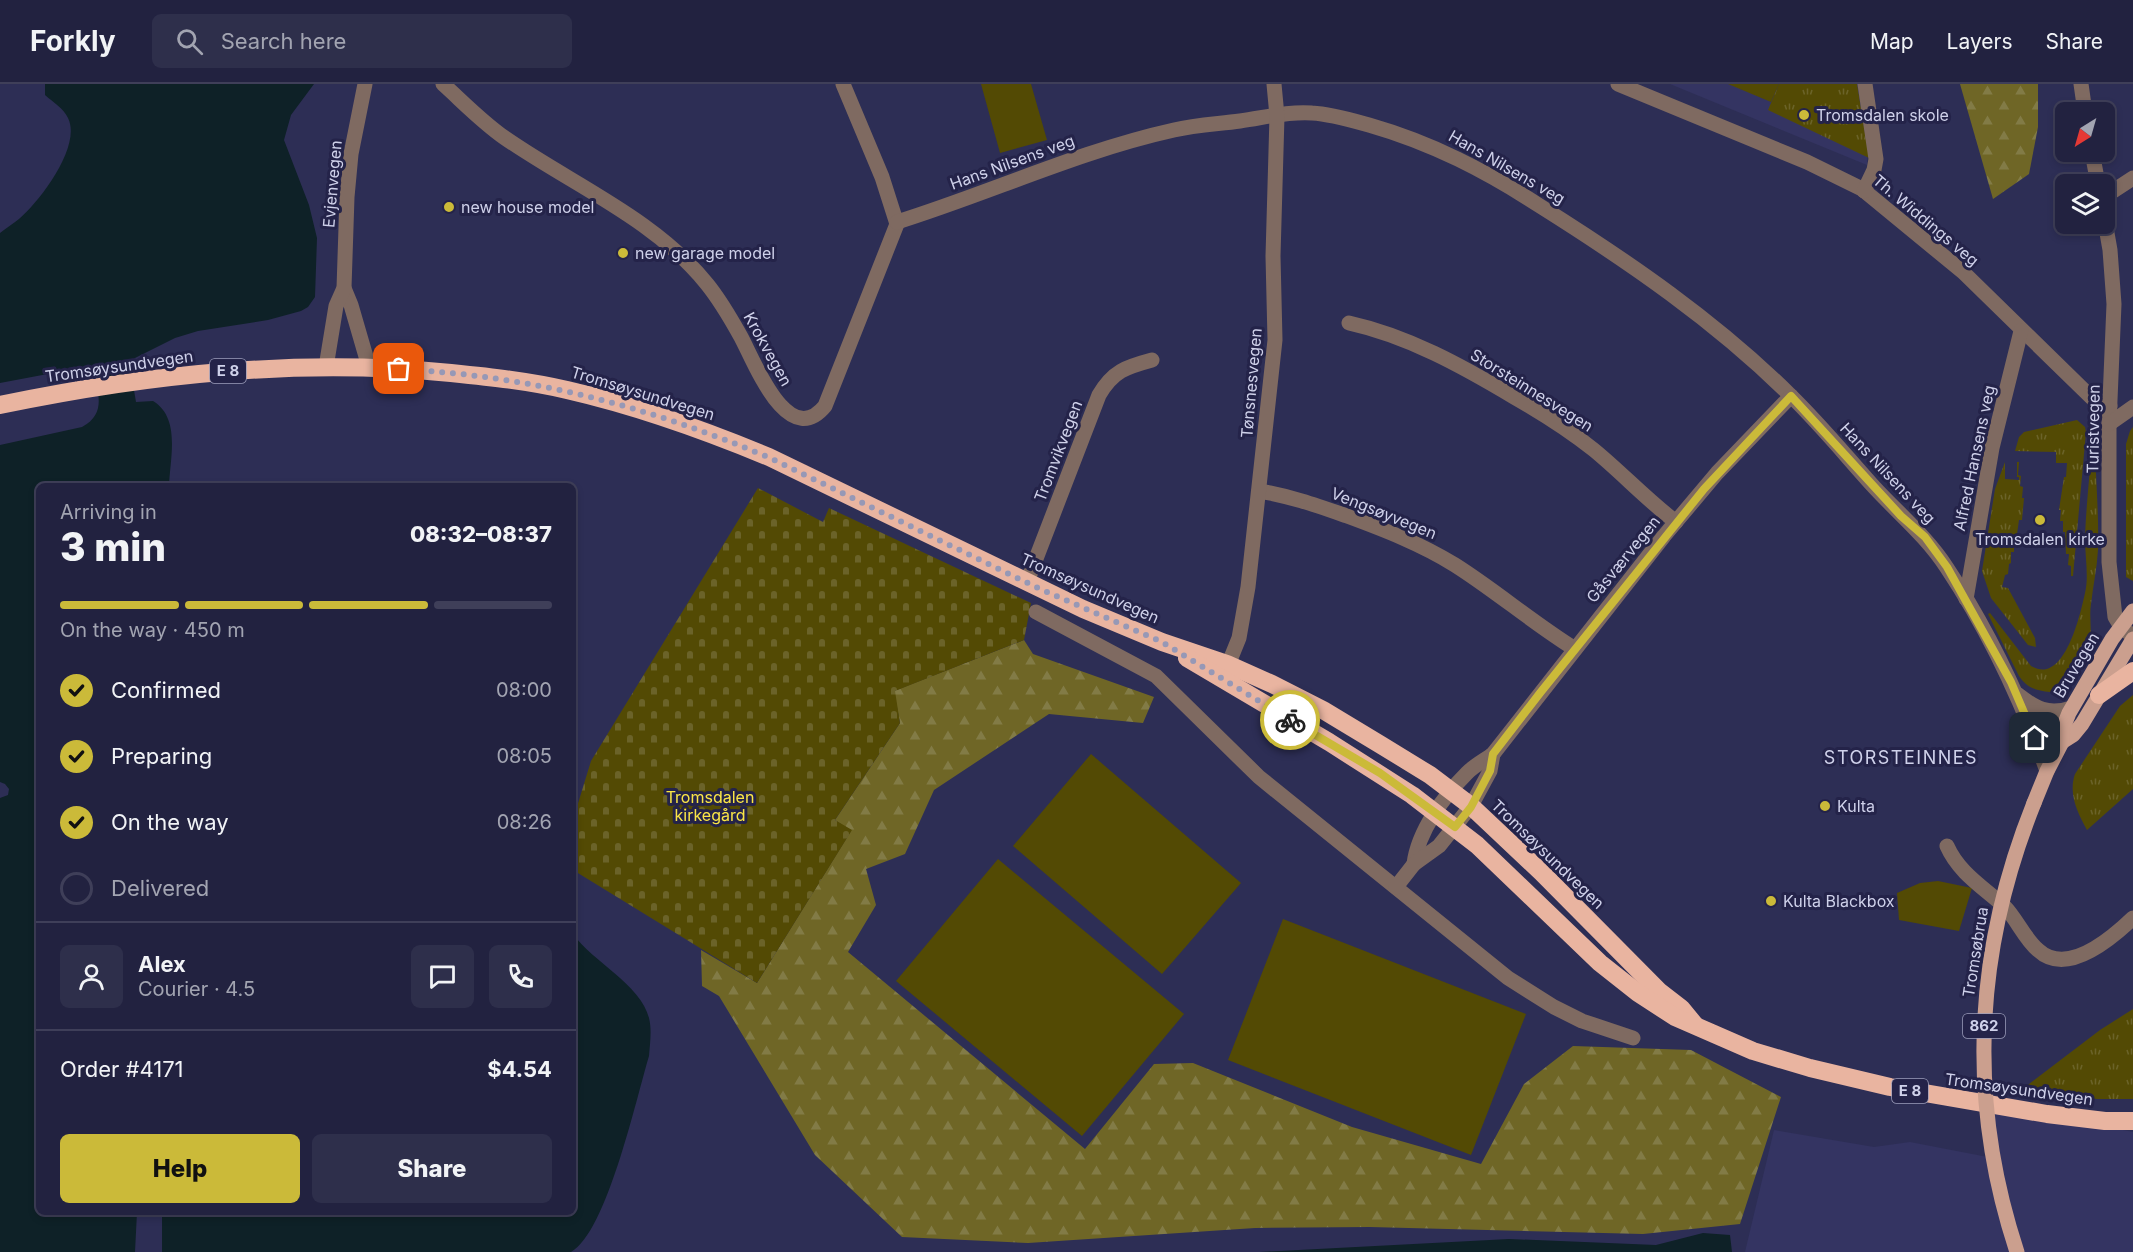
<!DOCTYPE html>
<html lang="en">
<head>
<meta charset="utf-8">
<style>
	:root { --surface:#222240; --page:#2e2f4b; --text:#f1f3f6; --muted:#a2a4b1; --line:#3f3f59; --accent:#cbba39 }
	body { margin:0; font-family:Inter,sans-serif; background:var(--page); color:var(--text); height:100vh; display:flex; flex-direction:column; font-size:22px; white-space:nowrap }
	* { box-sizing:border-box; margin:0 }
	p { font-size:20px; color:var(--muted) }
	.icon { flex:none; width:33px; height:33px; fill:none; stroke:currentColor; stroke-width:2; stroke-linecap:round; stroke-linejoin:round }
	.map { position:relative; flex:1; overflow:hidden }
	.panel { position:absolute; left:36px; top:399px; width:540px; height:732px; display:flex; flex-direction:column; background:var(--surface); border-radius:9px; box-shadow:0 3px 9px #0003,0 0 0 2px var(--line) }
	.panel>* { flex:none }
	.needle { width:39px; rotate:217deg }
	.buttons { position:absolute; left:2055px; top:18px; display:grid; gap:12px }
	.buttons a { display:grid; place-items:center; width:60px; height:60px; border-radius:9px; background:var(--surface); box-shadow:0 3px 9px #0003,0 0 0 2px var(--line); font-size:30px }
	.pin { position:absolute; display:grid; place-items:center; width:51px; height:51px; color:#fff; margin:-26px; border-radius:12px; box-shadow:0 3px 9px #0006 }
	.courier { position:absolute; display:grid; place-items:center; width:60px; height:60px; margin:-30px; border:4px solid #cbba39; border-radius:50%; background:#fff; color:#222; box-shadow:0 2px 8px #0007 }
	.overview em { font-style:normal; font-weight:800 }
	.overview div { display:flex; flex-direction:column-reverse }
	.overview { display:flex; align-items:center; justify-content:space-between; height:102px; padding:0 24px }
	h1 { font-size:39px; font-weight:800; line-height:45px }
	.bar { display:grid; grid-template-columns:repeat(4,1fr); gap:9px 6px; align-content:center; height:72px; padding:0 24px }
	.bar i { height:8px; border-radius:4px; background:var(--line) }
	.bar .on { background:var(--accent) }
	.bar p { grid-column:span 4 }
	.line { display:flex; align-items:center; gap:15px; padding:0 24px; border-top:2px solid var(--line) }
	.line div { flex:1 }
	.round { display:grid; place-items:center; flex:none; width:63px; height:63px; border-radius:9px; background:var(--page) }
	ol { padding:0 24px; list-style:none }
	li { display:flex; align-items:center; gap:18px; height:66px }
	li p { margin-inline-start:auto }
	li .icon { padding:6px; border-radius:50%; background:var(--accent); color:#111; stroke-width:4 }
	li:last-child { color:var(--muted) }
	li i { width:33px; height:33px; border:3px solid var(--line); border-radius:50% }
	.cta { display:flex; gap:12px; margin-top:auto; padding:12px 24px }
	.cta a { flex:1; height:69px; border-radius:9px; background:var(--accent); color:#111; font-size:24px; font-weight:800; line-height:69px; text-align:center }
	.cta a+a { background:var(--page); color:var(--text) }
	header { display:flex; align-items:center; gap:36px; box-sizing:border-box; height:84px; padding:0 30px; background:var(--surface); border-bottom:2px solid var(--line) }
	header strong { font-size:28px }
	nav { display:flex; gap:33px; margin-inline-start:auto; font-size:21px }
	.search { width:420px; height:54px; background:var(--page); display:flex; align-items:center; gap:15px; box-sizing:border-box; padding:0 21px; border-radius:9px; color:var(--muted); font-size:22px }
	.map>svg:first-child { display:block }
	.built { fill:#343462 }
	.grass { fill:url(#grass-tufts) }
	.forest { fill:url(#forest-firs) }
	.cemetery { fill:url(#cemetery-stones) }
	.garden { fill:#534a04 }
	.water { fill:#0e2127 }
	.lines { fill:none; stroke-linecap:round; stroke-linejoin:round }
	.minor { stroke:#7f6a61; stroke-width:15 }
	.major { stroke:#cb9f8e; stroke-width:15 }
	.highway { stroke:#e9b4a0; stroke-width:18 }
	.major-bridge { stroke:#cb9f8e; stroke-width:15 }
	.done { stroke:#9698b6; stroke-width:6; stroke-dasharray:0 10.8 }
	.route { stroke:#cbba39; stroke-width:8 }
	.poi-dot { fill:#cbba39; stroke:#242349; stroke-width:2 }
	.labels { text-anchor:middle; stroke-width:6; stroke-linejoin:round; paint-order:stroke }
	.shield { fill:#242349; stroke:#9c9dba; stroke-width:1.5 }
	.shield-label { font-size:15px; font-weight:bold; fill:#cfd1ea }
	.poi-label { font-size:16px; fill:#cfd1ea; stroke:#242349; text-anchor:start }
	.street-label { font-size:16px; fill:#cfd1ea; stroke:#242349 }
	.park-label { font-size:16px; fill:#fbe646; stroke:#242349 }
	.neighbourhood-label { font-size:18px; letter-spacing:1.5px; fill:#cfd1ea; stroke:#242349 }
</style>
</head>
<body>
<header>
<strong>Forkly</strong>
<div class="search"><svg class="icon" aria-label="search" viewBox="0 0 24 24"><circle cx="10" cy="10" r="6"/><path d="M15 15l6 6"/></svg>Search here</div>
<nav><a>Map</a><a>Layers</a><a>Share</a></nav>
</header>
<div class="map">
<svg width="2133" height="1168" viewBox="0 0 2133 1168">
	<defs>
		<pattern id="grass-tufts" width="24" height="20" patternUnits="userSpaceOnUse" patternTransform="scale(1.5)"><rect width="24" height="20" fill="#534a04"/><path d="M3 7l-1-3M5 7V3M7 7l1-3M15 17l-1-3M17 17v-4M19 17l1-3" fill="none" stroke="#6b6329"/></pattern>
		<pattern id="forest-firs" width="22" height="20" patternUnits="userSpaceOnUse" patternTransform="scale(1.5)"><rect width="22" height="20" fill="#6f6626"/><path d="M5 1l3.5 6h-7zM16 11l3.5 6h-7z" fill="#827b46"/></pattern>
		<pattern id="cemetery-stones" width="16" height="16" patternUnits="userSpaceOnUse" patternTransform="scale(1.5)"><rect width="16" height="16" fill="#534a04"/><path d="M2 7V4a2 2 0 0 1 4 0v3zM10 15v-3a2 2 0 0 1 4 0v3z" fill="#6b6329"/></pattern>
	</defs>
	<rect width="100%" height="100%" fill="#2d2e55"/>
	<!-- built -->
	<g class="built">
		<path d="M1670 0H1860L1868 61 1867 81Z"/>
		<path d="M1986 1019 2133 1048V1168H1745L1774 1046 1874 1063 1910 1058 1998 1075Z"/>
	</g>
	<!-- grass -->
	<g class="grass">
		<path d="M1779 0H1857L1869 74 1768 26Z"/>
		<path d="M2077 336 2085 343 2086 348 2073 492H2071V482L2068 481 2069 470H2066L2065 448H2063V437H2060L2061 426H2059L2064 393H2066L2067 379H2056V368L2015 367 2019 353 2024 348Z"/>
		<path d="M2133 343V497L2126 493V360L2130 347Z"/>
		<path d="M2092 358 2095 365C2096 399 2099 433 2098 466 2097 484 2093 502 2091 520 2089 532 2092 545 2090 557 2088 572 2067 609 2050 608 2037 607 2027 604 2019 592L1988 530 1990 529 2031 582C2064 602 2080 532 2085 509 2089 493 2085 472 2085 454 2086 422 2090 390 2092 358Z"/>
		<path d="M2005 378V395L2019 396V393H2017V378H2019L2018 391 2021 392 2020 402 2023 403 2022 414H2024L2022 436H2019L2016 457 2014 458V468H2011V479L2009 480 2008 490 2005 491 2002 503 2008 504 2035 554 2036 563 2028 561 1991 514 1982 487 1995 405Z"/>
		<path d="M2133 611V705L2087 746C2078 730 2068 710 2075 690L2120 622Z"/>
		<path d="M2133 925V1015H2097L2025 1003 2100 946Z"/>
	</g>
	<!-- forest -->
	<g class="forest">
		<path d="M1960 0H2038V43L2029 90 1993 115Z"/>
		<path d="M1024 556 1033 570 1154 613 1143 639 1049 630 934 706 905 770 866 785 876 821 848 868 1085 1065 1154 980 1193 979 1352 1043 1481 1080 1524 1000 1573 962 1691 966 1781 1013 1740 1140 1643 1150 1370 1143 1255 1144 1028 1159 902 1153 815 1071 719 912 702 902 701 866 757 899 851 747 835 736 900 639 894 607Z"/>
	</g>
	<!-- cemetery -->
	<path class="cemetery" d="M758 404 823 438 829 424 1031 519 1024 556 895 607 900 639 835 736 852 746 757 899 573 786V752L576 726 591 677Z"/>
	<!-- garden -->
	<g class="garden">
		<path d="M981 0H1031L1047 56 1000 69Z"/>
		<path d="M1728 0H1779L1771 18Z"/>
		<path d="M1091 670 1241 799 1162 890 1013 762Z"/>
		<path d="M998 775 1184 930 1082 1052 896 897Z"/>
		<path d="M1938 797 1972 804 1959 847 1899 836 1897 809 1920 799Z"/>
		<path d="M1283 835 1526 930 1471 1071 1228 976Z"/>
	</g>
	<!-- water -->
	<g class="water">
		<path d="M45 0H314L291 31 284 56 309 121 317 154 315 213 308 223 301 227 268 236 198 247 175 254 129 277 136 318 153 317C181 334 170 374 169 402H39V1128H137L135 1168H0V714L8 711 9 705 5 700 0 698V361L82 343C108 329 97 307 93 283L90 282 0 299V149C6 144 13 140 19 135 40 117 82 62 68 34 64 25 53 18 45 11Z"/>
		<path d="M573 850C592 877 641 901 649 934 652 946 650 959 649 972 636 1015 607 1148 571 1168H162V1128H573Z"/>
		<path d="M1703 1149 1730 1151 1732 1168H1259L1509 1155 1656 1161Z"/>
	</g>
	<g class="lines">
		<!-- minor -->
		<g class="minor">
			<path d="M443 0C463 18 482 38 505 54 571 100 655 135 707 200 720 216 731 235 741 253 754 277 788 367 825 322L897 140 882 93 843 0"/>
			<path d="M1618 0 1807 78 1862 105 1963 188 2094 316 2100 320 2110 322"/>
			<path d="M2081 0 2085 28"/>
			<path d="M2092 68 2098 100"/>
			<path d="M1864 107 1874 86 1876 75 1865 0"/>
			<path d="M2104 113 2133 94"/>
			<path d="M2104 132 2110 166 2114 220 2109 340V478L2115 533 2121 543 2133 552"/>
			<path d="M897 138C990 109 1079 67 1174 46 1196 41 1218 40 1240 37 1263 34 1288 27 1312 29 1331 30 1351 36 1369 41 1432 59 1486 87 1540 122 1629 178 1715 237 1790 311 1820 340 1846 372 1874 403 1899 430 1927 453 1947 484 1989 547 2021 616 2047 687"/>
			<path d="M344 204 351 221 369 283"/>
			<path d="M1349 239C1408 252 1462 282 1514 313 1542 329 1569 346 1594 366 1622 389 1647 416 1676 438"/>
			<path d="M326 283 336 222 344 204 347 113 351 70 365 0"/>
			<path d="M2109 340 2133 323"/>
			<path d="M1259 407C1290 412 1318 422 1347 432 1385 446 1421 460 1455 481 1496 507 1533 539 1575 565"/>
			<path d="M1027 498 1099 311C1113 287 1126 283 1152 276"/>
			<path d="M1966 515 1992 364 2021 247"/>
			<path d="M1036 528 1156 592 1259 693 1508 894 1554 923 1582 937 1633 954"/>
			<path d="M1224 591 1239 554 1248 503 1275 256 1273 172 1277 32 1274 0"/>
			<path d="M2017 610C2035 624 2048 632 2071 624"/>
			<path d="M1947 762C1959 789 1983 803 2004 822 2017 835 2024 854 2038 866 2067 893 2111 855 2133 834"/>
			<path d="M1414 780C1418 747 1444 712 1467 689 1475 681 1485 676 1493 670L1664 452 1717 389 1791 312"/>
			<path d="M1396 803 1414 780 1439 762 1471 722 1490 687 1493 670"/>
		</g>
		<!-- major -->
		<g class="major">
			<path d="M2062 658 2073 651 2082 640 2133 555"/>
			<path d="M2034 719 2047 687 2062 658 2063 644 2069 629 2112 555 2133 527"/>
		</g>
		<!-- highway -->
		<g class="highway">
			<path d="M0 321C149 290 299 274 451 289 490 293 529 297 567 306 637 322 704 346 769 373L1083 525 1162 558 1227 580 1272 600 1323 626 1381 661 1430 691 1471 722 1541 788 1659 907 1681 924 1695 941"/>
			<path d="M1187 574 1329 658 1412 711 1477 761 1600 879 1638 909 1675 933 1753 967 1810 984 1890 1003 2047 1030 2105 1037H2133"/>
			<path d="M2099 611 2133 587"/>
		</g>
		<!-- major-bridge -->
		<path class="major-bridge" d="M2017 1168C1967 1017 1975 866 2034 719"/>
	</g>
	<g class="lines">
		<!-- done -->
		<path class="done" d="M399 285C532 292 647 322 770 374L1038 504 1162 558 1290 636"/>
		<!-- route -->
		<path class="route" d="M1290 636 1380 689 1455 743 1471 723 1490 687 1493 670 1540 609 1704 405 1791 312 1901 432 1925 453 1947 483 2011 598 2035 654"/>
	</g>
	<!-- markers -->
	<g class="poi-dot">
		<circle cx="1804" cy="31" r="6"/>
		<circle cx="449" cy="123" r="6"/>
		<circle cx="623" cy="169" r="6"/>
		<circle cx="2040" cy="436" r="6"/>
		<circle cx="1825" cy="722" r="6"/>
		<circle cx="1771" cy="817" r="6"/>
	</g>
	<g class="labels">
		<!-- shield labels -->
		<g class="shield">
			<rect x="210" y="275" width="36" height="24" rx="4.5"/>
			<rect x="1963" y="930" width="42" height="24" rx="4.5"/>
			<rect x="1892" y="995" width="36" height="24" rx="4.5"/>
		</g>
		<g class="shield-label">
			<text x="228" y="292">E 8</text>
			<text x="1984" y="947">862</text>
			<text x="1910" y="1012">E 8</text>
		</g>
		<!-- poi labels -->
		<g class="poi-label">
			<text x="1816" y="37">Tromsdalen skole</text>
			<text x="461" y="129">new house model</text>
			<text x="635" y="175">new garage model</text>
			<text x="2040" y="461" text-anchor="middle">Tromsdalen kirke</text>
			<text x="1837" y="728">Kulta</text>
			<text x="1783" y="823">Kulta Blackbox</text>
		</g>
		<!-- street labels -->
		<g class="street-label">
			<text transform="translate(1012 78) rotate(-20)" y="6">Hans Nilsens veg</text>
			<text transform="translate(1507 83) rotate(30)" y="6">Hans Nilsens veg</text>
			<text transform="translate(332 100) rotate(-85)" y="6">Evjenvegen</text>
			<text transform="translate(1926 136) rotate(40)" y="6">Th. Widdings veg</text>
			<text transform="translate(768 265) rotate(61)" y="6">Krokvegen</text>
			<text transform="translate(119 282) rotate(-8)" y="6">Tromsøysundvegen</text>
			<text transform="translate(1251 299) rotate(-85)" y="6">Tønsnesvegen</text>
			<text transform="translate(1532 306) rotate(32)" y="6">Storsteinnesvegen</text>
			<text transform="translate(643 309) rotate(17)" y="6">Tromsøysundvegen</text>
			<text transform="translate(2093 345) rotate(-89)" y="6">Turistvegen</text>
			<text transform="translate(1058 367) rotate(-69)" y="6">Tromvikvegen</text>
			<text transform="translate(1974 374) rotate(-78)" y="6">Alfred Hansens veg</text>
			<text transform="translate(1888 389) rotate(47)" y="6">Hans Nilsens veg</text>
			<text transform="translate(1384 429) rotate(22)" y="6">Vengsøyvegen</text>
			<text transform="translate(1623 475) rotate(-51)" y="6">Gåsværvegen</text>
			<text transform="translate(1090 504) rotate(24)" y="6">Tromsøysundvegen</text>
			<text transform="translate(2076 581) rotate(-59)" y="6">Bruvegen</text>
			<text transform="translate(1548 770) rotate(44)" y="6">Tromsøysundvegen</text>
			<text transform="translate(1975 868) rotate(-81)" y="6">Tromsøbrua</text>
			<text transform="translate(2019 1005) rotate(8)" y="6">Tromsøysundvegen</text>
		</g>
		<!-- park labels -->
		<g class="park-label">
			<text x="710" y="719">Tromsdalen<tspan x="710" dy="18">kirkegård</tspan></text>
		</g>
		<!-- neighbourhood labels -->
		<g class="neighbourhood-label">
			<text x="1901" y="680">STORSTEINNES</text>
		</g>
	</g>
</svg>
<div class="buttons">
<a><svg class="needle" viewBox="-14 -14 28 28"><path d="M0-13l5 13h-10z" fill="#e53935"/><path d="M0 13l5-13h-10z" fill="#a2a4b1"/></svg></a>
<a><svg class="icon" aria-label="layers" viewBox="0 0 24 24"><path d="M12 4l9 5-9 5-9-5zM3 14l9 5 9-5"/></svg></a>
</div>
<div class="pin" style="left:399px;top:285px;background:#ea580c"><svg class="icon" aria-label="bag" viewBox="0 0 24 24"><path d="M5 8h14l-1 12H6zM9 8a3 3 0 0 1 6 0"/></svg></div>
<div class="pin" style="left:2035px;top:654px;background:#1f2937"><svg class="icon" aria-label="home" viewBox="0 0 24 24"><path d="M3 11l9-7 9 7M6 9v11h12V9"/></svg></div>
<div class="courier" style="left:1290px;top:636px"><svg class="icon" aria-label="bike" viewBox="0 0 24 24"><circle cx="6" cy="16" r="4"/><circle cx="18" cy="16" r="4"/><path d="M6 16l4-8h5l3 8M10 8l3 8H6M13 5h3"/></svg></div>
<section class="panel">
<div class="overview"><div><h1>3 min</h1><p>Arriving in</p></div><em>08:32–08:37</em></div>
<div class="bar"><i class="on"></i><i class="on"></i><i class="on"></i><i></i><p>On the way · 450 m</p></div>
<ol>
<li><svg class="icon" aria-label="check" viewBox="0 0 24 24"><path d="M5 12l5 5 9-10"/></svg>Confirmed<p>08:00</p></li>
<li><svg class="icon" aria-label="check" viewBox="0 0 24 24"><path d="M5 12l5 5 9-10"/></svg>Preparing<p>08:05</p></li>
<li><svg class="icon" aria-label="check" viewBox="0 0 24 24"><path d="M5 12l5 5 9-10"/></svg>On the way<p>08:26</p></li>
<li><i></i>Delivered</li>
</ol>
<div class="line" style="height:108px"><a class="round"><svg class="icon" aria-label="person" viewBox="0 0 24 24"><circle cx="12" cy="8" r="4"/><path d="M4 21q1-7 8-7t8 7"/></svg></a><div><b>Alex</b><p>Courier · 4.5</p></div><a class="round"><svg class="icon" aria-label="chat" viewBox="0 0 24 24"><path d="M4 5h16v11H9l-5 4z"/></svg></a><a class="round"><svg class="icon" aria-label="phone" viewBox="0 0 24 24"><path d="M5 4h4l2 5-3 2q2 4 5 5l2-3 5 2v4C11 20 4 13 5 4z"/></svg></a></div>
<div class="line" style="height:78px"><div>Order #4171</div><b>$4.54</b></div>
<div class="cta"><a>Help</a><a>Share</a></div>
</section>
</div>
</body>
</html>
